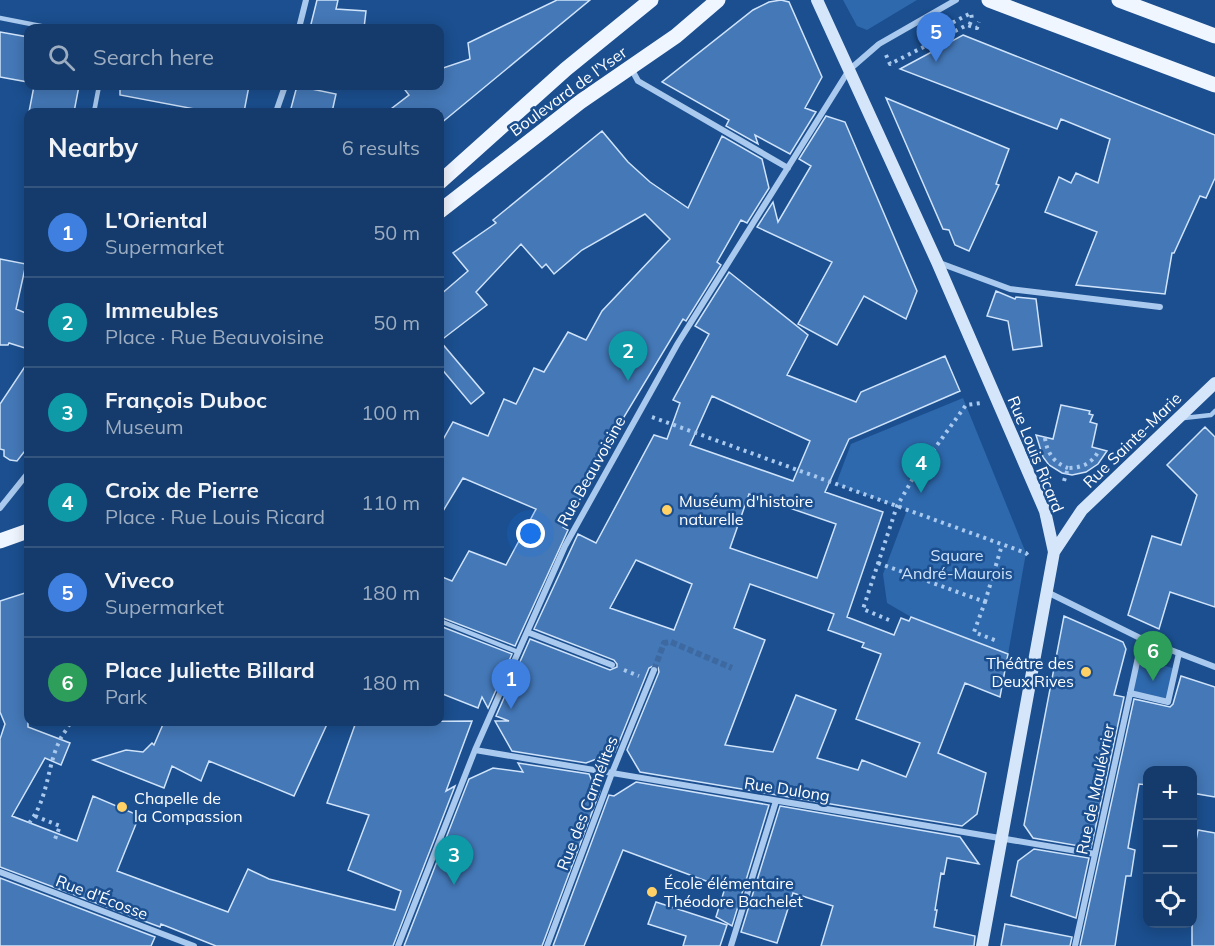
<!DOCTYPE html>
<meta charset="utf-8">
<style>
:root{--surface:#143b6b;--page:#1d4271;--text:#f1f3f6;--muted:#9dadc1;--line:#33557e;--accent:#ffd166}
body{margin:0;font-family:Mulish,sans-serif;background:var(--page);color:var(--text)}
.controls{position:absolute;right:18px;bottom:18px;display:grid;overflow:hidden;border-radius:12px;box-shadow:0 3px 15px #0003}
.controls button{width:54px;height:54px;display:grid;place-items:center;padding:0;border:0;border-bottom:2px solid var(--line);background:var(--surface);color:var(--text);font:30px sans-serif}
.you{position:absolute;left:531px;top:534px;width:21px;height:21px;margin:-15px;border:4px solid #fff;border-radius:50%;background:#1a73e8;box-shadow:0 0 0 9px #1a73e833}
.badge{display:grid;place-items:center;width:39px;height:39px;border-radius:50%;background:var(--accent);color:#fff;font-size:20px;font-weight:700}
.pin{position:absolute;translate:-50% -50px;filter:drop-shadow(0 2px 3px #0008)}
.pin::after{content:'';position:absolute;top:32px;width:21px;height:18px;background:inherit;clip-path:polygon(0 0,100% 0,50% 100%)}
.list{margin:0;padding:0;list-style:none}
h2{display:flex;justify-content:space-between;align-items:center;height:78px;margin:0;padding:0 24px;font-size:26px}
h2 small{font-size:20px;font-weight:400;color:var(--muted)}
.list li{display:grid;grid-template-columns:39px 1fr auto;gap:18px;align-items:center;box-sizing:border-box;height:90px;padding:0 24px;border-top:2px solid var(--line)}
.list b{display:block;font-size:22px;white-space:nowrap}
.list p{margin:0;font-size:20px;white-space:nowrap;color:var(--muted)}
.list em{font-size:20px;font-style:normal;color:var(--muted)}
.icon{flex:none;width:33px;height:33px;fill:none;stroke:currentColor;stroke-width:2;stroke-linecap:round;stroke-linejoin:round}
.map{position:relative;flex:none;width:1215px;height:946px;overflow:hidden}
.search{position:absolute;background:var(--surface);box-shadow:0 3px 15px #0003;left:24px;top:24px;width:420px;height:66px;display:flex;align-items:center;gap:15px;box-sizing:border-box;padding:0 21px;border-radius:12px;color:var(--muted);font-size:22px}
.panel{position:absolute;background:var(--surface);box-shadow:0 3px 15px #0003;left:24px;top:108px;width:420px;height:618px;border-radius:12px}
.map>svg:first-child{display:block}
.green{fill:#2e69ad}
.building{fill:#4478b7;stroke:#cfe3fa;stroke-width:1.5;fill-rule:evenodd}
.lines{fill:none;stroke-linecap:round;stroke-linejoin:round}
.street-tunnel{stroke:#3d69a0;stroke-width:6;stroke-dasharray:6 3;stroke-linecap:butt}
.path{stroke:#a9c9ee;stroke-width:4;stroke-dasharray:3 4.5;stroke-linecap:butt}
.lane{stroke:#a9c9ee;stroke-width:4.5}
.street{stroke:#a9c9ee;stroke-width:6}
.secondary{stroke:#d6e6fa;stroke-width:12}
.primary{stroke:#f0f6ff;stroke-width:15}
.poi-dot{fill:#ffd166;stroke:#1b4f8f;stroke-width:2}
.labels{text-anchor:middle;stroke-width:5;stroke-linejoin:round;paint-order:stroke}
.street-label{font-size:16px;fill:#fff;stroke:#1b4f8f}
.poi-label{font-size:16px;fill:#fff;stroke:#1b4f8f;text-anchor:start}
.park-label{font-size:16px;fill:#cfe3fa;stroke:#1b4f8f}
</style>
<div class="map">
<svg width="1215" height="946" viewBox="0 0 1215 946">
<rect width="100%" height="100%" fill="#1b4f8f"/>
<path class="green" d="M843,0H917L867,30L857,26Z
M963,398L1026,553L1008,654L911,617L887,603L883,574L907,510L836,484L851,444Z
M1138,657L1175,669L1168,702L1130,693Z"/>
<path class="building" d="M317,0H338L336,9L366,11L364,28H310Z
M557,0H590L440,124V112H387L409,95L402,86H440V69L470,59L468,43Z
M781,0L789,2L822,77L805,108L816,112L790,154L755,135L758,144L726,126L729,120L662,82L753,10L769,2Z
M0,32L28,37V82L0,77Z
M963,35L1215,135V178L1206,198L1200,196L1174,253H1172L1165,294L1076,285L1097,232L1045,212L1059,177L1071,183L1076,173L1098,183L1110,139L1061,119L1057,129L900,69Z
M34,86H79L74,112H29Z
M120,86H249L244,112H199L200,110L120,95Z
M297,86L336,94L332,112H290Z
M886,98L1009,149L996,184L999,185L969,251L955,245L949,230L943,229Z
M826,116L845,122L917,291L906,319L864,296L837,345L798,324L832,262L757,227L773,202L778,222L811,166L799,159Z
M602,131L628,162L650,182L688,208L722,136L762,159L769,188L747,223L741,220L717,262L721,265L686,321L683,319L607,445L592,480L563,527L568,530L515,646L440,617V576L452,581L469,551L506,565L536,509L463,478L440,516V445L453,422L488,436L504,399L516,404L534,368L544,372L568,332L586,340L602,311L670,239L645,214L582,250L554,274L546,264L542,268L521,244L476,292L487,305L440,341L484,393L471,404L440,367V295L468,271L453,253L496,223L493,220Z
M0,259L26,264L16,309L28,314V349L9,343L8,345H0Z
M729,272L808,335L787,375L856,402L861,392L945,356L960,391L849,439L825,492L883,512L847,617L894,635L901,618L909,621L911,617L1008,654L1000,697L965,683L938,753L986,773L977,814L962,826L640,772L627,750L659,672L658,667L655,665L649,668L615,752L586,763L512,751L495,721H509L496,716L530,639L610,670L617,667V664L614,660L534,629L578,534L596,543L654,435L667,439L680,403L673,400L709,334L695,326ZM712,396L810,441L793,481L690,445ZM749,494L836,524L817,578L730,548ZM636,560L692,584L674,630L610,608ZM750,584L834,614L828,630L864,643L862,647L881,654L856,719L920,743L906,777L862,760L858,770L817,758L836,710L796,695L773,752L725,745L765,640L734,628Z
M996,291L1015,299L1016,297L1036,299L1042,346L1013,350L1008,321L987,316Z
M28,362V447L17,461L10,460L4,456V450L0,449V404Z
M1061,405L1090,411L1089,414L1093,415L1090,422L1097,424L1092,447L1107,451L1098,464L1086,472L1072,475L1062,473L1049,465L1043,457L1036,435L1053,439Z
M1205,427L1215,437V607L1170,592L1159,629L1128,615L1152,536L1181,545L1197,495L1167,465Z
M28,592V727L70,743L61,765L45,758L12,816L77,841L93,796L133,813L138,819L117,871L228,912L248,869L269,879L395,910L401,891L348,870L369,815L327,803L356,722L472,721L446,791L455,786L393,946H216L161,924L160,927L0,867V739L5,724L0,712V601Z
M1064,616L1123,642L1126,649L1114,695L1124,697L1091,848L1033,838L1024,825Z
M440,626L512,654L488,708L482,697L478,708L440,693Z
M1181,676L1215,687V797L1192,793V771H1148V785L1139,784L1128,848L1135,850L1131,876H1126L1115,946H1080L1134,699L1170,707L1173,704Z
M164,722H328L294,796L209,761L201,781L172,766L164,788L93,760L126,750L143,752L152,743L154,745Z
M518,763L589,774L595,788L600,791L542,946H404L469,779L493,768L523,772Z
M636,782L769,805L732,926L716,917L725,888L623,850L584,946H553L609,795L614,796Z
M780,806L960,837L979,864L947,858L944,874L941,873L935,910H937L934,927L975,936L974,946H821L833,906L793,893L777,943L741,932Z
M1198,830L1215,833V946H1192V861Z
M1034,849L1089,858L1076,918L1011,896L1018,861Z
M0,878L155,937L151,946H0Z
M656,902L727,925L720,946H683L686,936L648,924Z
M1005,924L1072,937L1070,946H1001Z"/>
<g class="lines">
<path class="street-tunnel" d="M654,670L664,643L671,642L732,668"/>
<path class="path" d="M946,26L971,13L972,19L969,26
M886,55L890,64L967,25L977,28L979,22
M652,417L1026,553L1030,558
M1045,438C1047,453 1054,463 1068,468
M1064,481L1068,468C1082,468 1093,463 1099,450
M878,563L985,602L974,632L997,641
M985,602L1002,545
M889,620L863,609L897,506L912,480L966,405L981,403
M624,670L639,676
M35,816L60,826L55,839
M29,823C48,800 47,767 59,742C61,736 66,731 69,725L68,722"/>
<path class="lane" d="M0,18L51,28
M94,112L99,86
M1184,418L1211,415L1215,411
M440,621L518,652"/>
<path class="street" d="M299,28L306,0
M631,68L638,81L788,168
M276,112L285,86
M937,262L1010,289L1160,307
M0,508L28,473
M1047,592L1142,639L1215,667
M527,632L612,665
M1130,693L1168,702L1179,653
M475,750L1095,854
M0,872L194,946
M398,946L475,750L565,546L678,343L849,70L879,44L956,0
M547,946L612,773L654,670
M731,946L776,801
M1075,946L1142,639"/>
<path class="secondary" d="M817,0L937,262L1045,511L1054,552L982,946
M1054,552L1082,510L1215,383"/>
<path class="primary" d="M989,0L1215,85
M1119,0L1215,36
M440,182L566,69L651,0
M440,211L580,102L676,36L718,0
M0,541L28,531"/>
</g>
<g class="poi-dot">
<circle cx="667" cy="510" r="6"/>
<circle cx="1086" cy="672" r="6"/>
<circle cx="122" cy="807" r="6"/>
<circle cx="652" cy="892" r="6"/>
</g>
<g class="labels">
<g class="street-label">
<text transform="translate(568 91) rotate(-36)" y="6">Boulevard de l'Yser</text>
<text transform="translate(1132 440) rotate(-44)" y="6">Rue Sainte-Marie</text>
<text transform="translate(1036 454) rotate(68)" y="6">Rue Louis Ricard</text>
<text transform="translate(591 471) rotate(-61)" y="6">Rue Beauvoisine</text>
<text transform="translate(787 789) rotate(9)" y="6">Rue Dulong</text>
<text transform="translate(1095 789) rotate(-78)" y="6">Rue de Maulévrier</text>
<text transform="translate(587 803) rotate(-69)" y="6">Rue des Carmélites</text>
<text transform="translate(102 897) rotate(21)" y="6">Rue d'Écosse</text>
</g>
<g class="poi-label">
<text x="679" y="507">Muséum d'histoire<tspan x="679" dy="18">naturelle</tspan></text>
<text x="1074" y="669" text-anchor="end">Théâtre des<tspan x="1074" dy="18">Deux Rives</tspan></text>
<text x="134" y="804">Chapelle de<tspan x="134" dy="18">la Compassion</tspan></text>
<text x="664" y="889">École élémentaire<tspan x="664" dy="18">Théodore Bachelet</tspan></text>
</g>
<g class="park-label">
<text x="957" y="561">Square<tspan x="957" dy="18">André-Maurois</tspan></text>
</g>
</g>
</svg>
<div class="controls">
<button>+</button>
<button>−</button>
<button><svg class="icon" aria-label="locate" viewBox="0 0 24 24"><circle cx="12" cy="12" r="6"/><path d="M12 2v4M12 18v4M2 12h4M18 12h4"/></svg></button>
</div>
<div class="you"></div>
<div class="pin badge" style="left:511px;top:709px;background:#3f7fe0">1</div>
<div class="pin badge" style="left:628px;top:381px;background:#0f9aa8">2</div>
<div class="pin badge" style="left:454px;top:885px;background:#0f9aa8">3</div>
<div class="pin badge" style="left:921px;top:493px;background:#0f9aa8">4</div>
<div class="pin badge" style="left:936px;top:62px;background:#3f7fe0">5</div>
<div class="pin badge" style="left:1153px;top:681px;background:#2e9e5b">6</div>
<div class="search"><svg class="icon" aria-label="search" viewBox="0 0 24 24"><circle cx="10" cy="10" r="6"/><path d="M15 15l6 6"/></svg>Search here</div>
<section class="panel">
<h2>Nearby<small>6 results</small></h2>
<ul class="list">
<li><span class="badge" style="background:#3f7fe0">1</span><div><b>L'Oriental</b><p>Supermarket</p></div><em>50 m</em></li>
<li><span class="badge" style="background:#0f9aa8">2</span><div><b>Immeubles</b><p>Place · Rue Beauvoisine</p></div><em>50 m</em></li>
<li><span class="badge" style="background:#0f9aa8">3</span><div><b>François Duboc</b><p>Museum</p></div><em>100 m</em></li>
<li><span class="badge" style="background:#0f9aa8">4</span><div><b>Croix de Pierre</b><p>Place · Rue Louis Ricard</p></div><em>110 m</em></li>
<li><span class="badge" style="background:#3f7fe0">5</span><div><b>Viveco</b><p>Supermarket</p></div><em>180 m</em></li>
<li><span class="badge" style="background:#2e9e5b">6</span><div><b>Place Juliette Billard</b><p>Park</p></div><em>180 m</em></li>
</ul>
</section>
</div>
